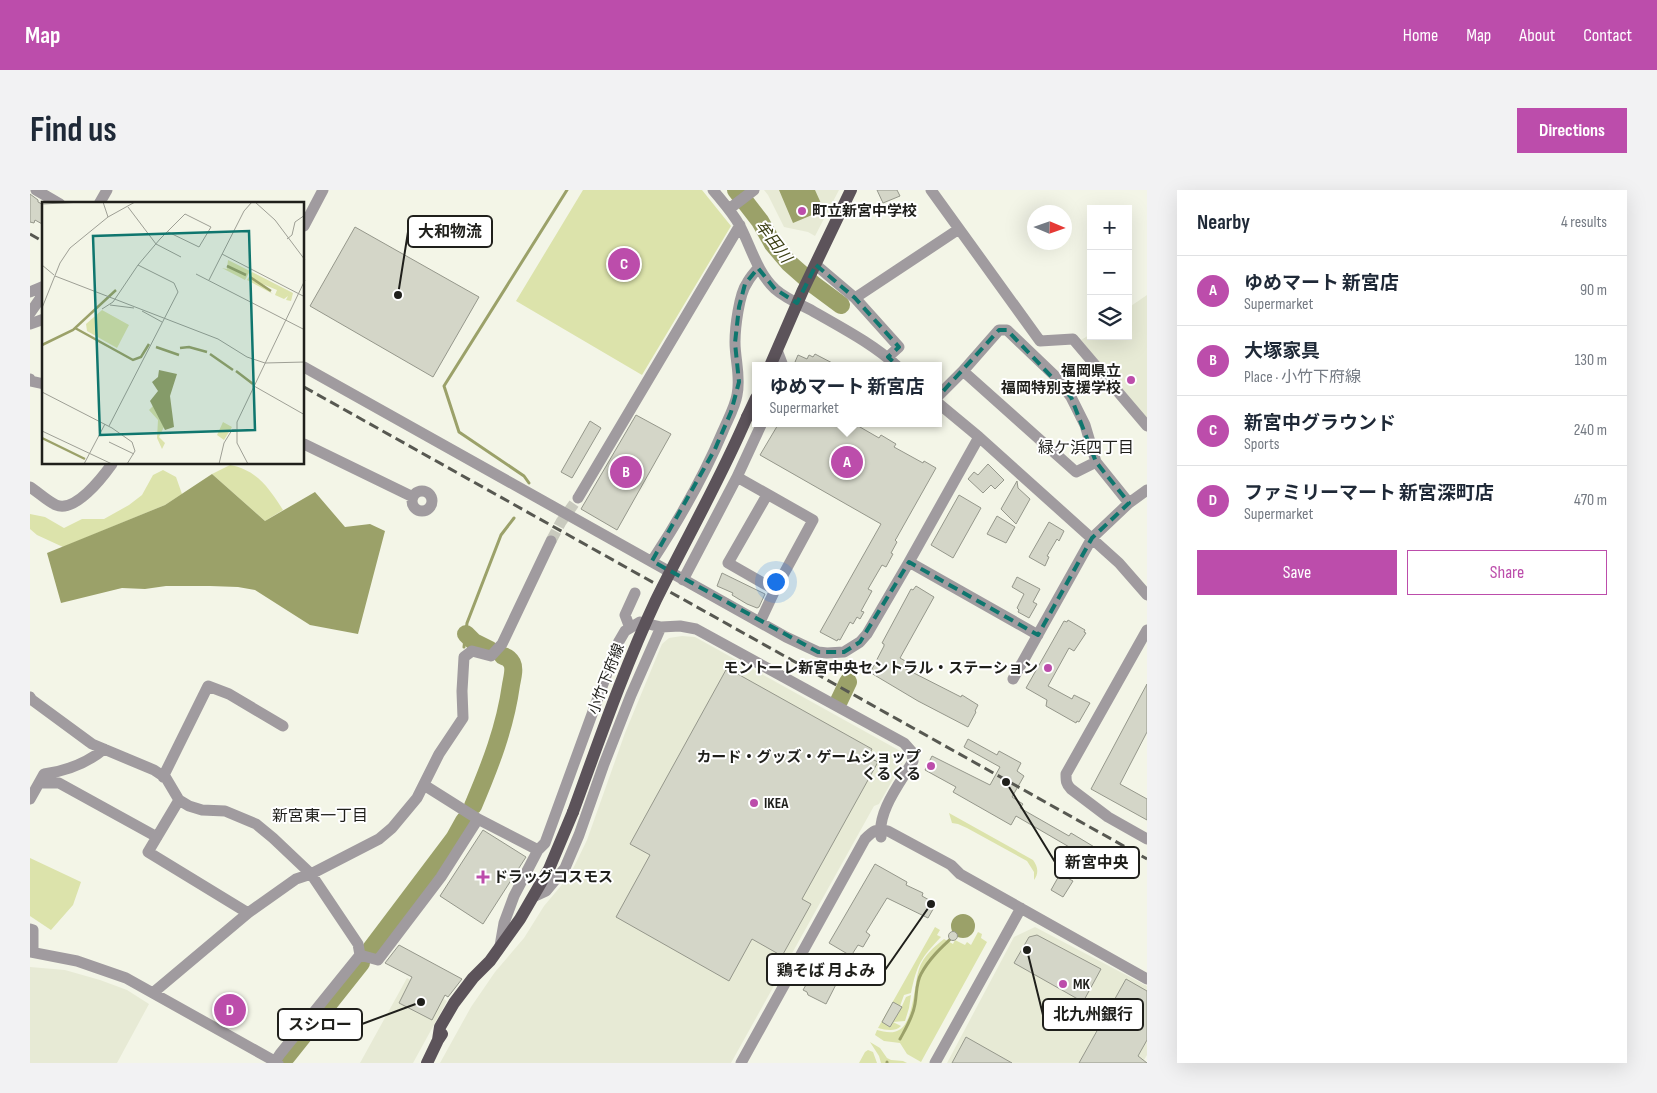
<!DOCTYPE html>
<meta charset="utf-8">
<style>
:root{--surface:#fff;--page:#f2f2f3;--text:#1f2937;--muted:#747a83;--line:#e0e1e3;--accent:#bc4dab}
body{margin:0;font-family:"Sofia Sans Condensed","Noto Sans JP",sans-serif;background:var(--page);color:var(--text)}
.controls{position:absolute;right:15px;top:15px;display:grid;overflow:hidden;border-radius:0px;box-shadow:0 5px 20px #0002}
.controls button{width:45px;height:45px;display:grid;place-items:center;padding:0;border:0;border-bottom:1px solid var(--line);background:var(--surface);color:var(--text);font:25px sans-serif}
.compass{position:absolute;left:997px;top:15px;width:45px;height:45px;border-radius:50%;background:var(--surface);box-shadow:0 5px 20px #0002;rotate:92deg}
.you{position:absolute;left:745px;top:391px;width:18px;height:18px;margin:-12px;border:4px solid #fff;border-radius:50%;background:#1a73e8;box-shadow:0 0 0 8px #1a73e833}
.badge{display:grid;place-items:center;width:32px;height:32px;border-radius:50%;background:var(--accent);color:#fff;font-size:16px;font-weight:700}
.pin{position:absolute;translate:-50% -50%;border:2px solid #fff;box-shadow:0 1px 5px #0006}
.popup{position:absolute;left:722px;top:172px;width:190px;height:65px;box-sizing:border-box;display:grid;place-content:center;border-radius:0px;background:var(--surface);filter:drop-shadow(0 1px 4px #0005);font-size:16px;white-space:nowrap;color:var(--muted)}
.popup b{font-size:19px;color:var(--text)}
.popup::after{content:'';position:absolute;left:50%;top:100%;margin-left:-10px;border:10px solid transparent;border-top-color:var(--surface)}
.list{margin:0;padding:0;list-style:none}
h2{display:flex;justify-content:space-between;align-items:center;height:65px;margin:0;padding:0 20px;font-size:21px}
h2 small{font-size:16px;font-weight:400;color:var(--muted)}
.list li{display:grid;grid-template-columns:32px 1fr auto;gap:15px;align-items:center;box-sizing:border-box;height:70px;padding:0 20px;border-top:1px solid var(--line)}
.list b{display:block;font-size:19px;white-space:nowrap}
.list p{margin:0;font-size:16px;white-space:nowrap;color:var(--muted)}
.list em{font-size:16px;font-style:normal;color:var(--muted)}
.actions{display:flex;gap:10px;padding:15px 20px}
.actions a{flex:1;padding:11px 0;border:1px solid var(--accent);border-radius:0px;text-align:center;font-size:18px;color:var(--accent)}
.actions .main{background:var(--accent);color:#fff}
.icon{flex:none;width:28px;height:28px;fill:none;stroke:currentColor;stroke-width:2;stroke-linecap:round;stroke-linejoin:round}
.map{position:relative;flex:none;width:1117px;height:873px;overflow:hidden;border-radius:0px}
header{display:flex;align-items:center;gap:30px;box-sizing:border-box;height:70px;padding:0 25px;background:var(--accent);color:#fff}
header strong{font-size:24px}
nav{display:flex;gap:28px;margin-inline-start:auto;font-size:18px}
.intro{display:flex;align-items:center;justify-content:space-between;box-sizing:border-box;height:120px;padding:0 30px}
h1{margin:0;font-size:35px}
.button{padding:12px 22px;border-radius:0px;background:var(--accent);color:#fff;font-size:18px;font-weight:700}
main{display:flex;gap:30px;padding:0 30px}
aside{flex:1;background:var(--surface);border-radius:0px;box-shadow:0 5px 20px #0002}
.map>svg:first-child{display:block}
.built{fill:#e7ead5}
.green{fill:#dce3ab}
.water{fill:#9ba169}
.lines{fill:none;stroke-linecap:round;stroke-linejoin:round}
.stream{stroke:#9ba169;stroke-width:3}
.river{stroke:#9ba169;stroke-width:18}
.building{fill:#d4d6c8;stroke:#95978b}
.minor-tunnel{stroke:#c9cabe;stroke-width:11;stroke-dasharray:11 5.5;stroke-linecap:butt}
.minor{stroke:#a09b9f;stroke-width:11}
.major{stroke:#5c535a;stroke-width:12}
.rail{stroke:#575851;stroke-width:3;stroke-dasharray:10 5;stroke-linecap:butt}
.major-bridge{stroke:#5c535a;stroke-width:12}
.marked{fill:none;stroke:#0f766e;stroke-width:4;stroke-dasharray:10 6;stroke-linejoin:round}
.poi-dot{fill:#bc4dab;stroke:#fff;stroke-width:2}
.labels{text-anchor:middle;stroke-width:4;stroke-linejoin:round;paint-order:stroke}
.poi-label{font-size:15px;font-weight:bold;fill:#1f1f1b;stroke:#fff;text-anchor:start}
.street-label{font-size:15px;fill:#1f1f1b;stroke:#fff}
.water-label{font-size:16px;font-style:italic;fill:#3a3e12;stroke:#fff}
.neighbourhood-label{font-size:16px;fill:#1f1f1b;stroke:#fff}
.inset-river{fill:none;stroke:#9ba169;stroke-width:2.5}
.inset-road{fill:none;stroke:#9e9f95;stroke-width:1}
.view{fill:#0f766e;fill-opacity:0.15;stroke:#0f766e;stroke-width:2.5}
.inset-edge{fill:none;stroke:#1f1f1b;stroke-width:2.5}
.leader{fill:none;stroke:#1f1f1b;stroke-width:2}
.callout-dot{fill:#1f1f1b;stroke:#fff;stroke-width:2}
.callout{fill:#fff;stroke:#1f1f1b;stroke-width:2}
.callout-label{font-size:16px;text-anchor:middle;font-weight:bold;fill:#1f1f1b}
</style>
<header>
<strong>Map</strong>
<nav><a>Home</a><a>Map</a><a>About</a><a>Contact</a></nav>
</header>
<div class="intro"><h1>Find us</h1><a class="button">Directions</a></div>
<main>
<div class="map">
<svg width="1117" height="873" viewBox="0 0 1117 873">
<rect width="100%" height="100%" fill="#f3f5e7"/>
<path class="built" d="M734,0H809L785,46L778,42L754,37L738,5Z
M1117,105V229L1051,150L1061,144V146H1098V118Z
M652,446L665,447L872,562L874,570L849,614L844,616L701,873H410L441,817L465,782L494,748L514,716L540,685L557,650L595,543L632,454L639,448Z
M1005,737L1117,796V865L1112,873H917L984,747Z
M0,777L35,780L70,790L97,800L119,814L87,873H0Z
M377,788L417,811L383,873H330Z"/>
<path class="green" d="M553,0H672L701,36L612,185L486,111Z
M200,275C227,280 239,298 253,320L235,331L182,284Z
M133,280L146,287L152,304L135,315L33,357L7,345L0,339V324L15,327L34,338L52,329H74L99,315L112,305L123,285Z
M919,623L1003,670C1008,677 1009,683 1004,690V682L997,671L937,638L928,634L922,633Z
M0,668L51,692L43,715L21,740L0,726Z
M905,737L910,740L907,745L911,747C891,768 887,774 881,803L874,805L870,816H872L876,807L881,805L879,818L875,831L863,832L871,836C865,842 856,840 848,838Z
M948,742L952,744L951,748L957,752L891,872L877,864L870,853L854,851L845,845L847,840C854,842 863,844 869,840C884,832 884,794 889,779C893,766 904,757 914,749L923,754L925,750L935,755L937,752L941,755Z
M840,852L850,858L857,868L861,870L873,871L877,873H851L849,866Z
M838,860L843,862L847,873H829L835,862Z"/>
<path class="water" d="M749,0H785L794,20L763,33Z
M182,284L235,331L285,302L315,337L340,334L355,341L328,444L280,435L225,400L208,397L180,396H136L115,399L92,398L31,413L17,363L135,315Z
M921 736a12 12 0 1 1 24 0a12 12 0 1 1-24 0Z"/>
<g class="lines">
<path class="stream" d="M499,293L494,286L429,242L414,196L537,0
M434,457L437,433L471,345L484,328
M870,849C876,838 883,827 885,814C887,803 886,793 891,784C900,767 914,755 927,743
M857,873V872"/>
<path class="river" d="M706,0L730,31L743,54L759,73L784,95L811,115
M436,444L444,452L460,460
M809,511L818,492
M443,616C460,576 475,538 481,495C482,489 485,479 482,473C480,469 477,467 473,466
M341,759L424,649L434,631
M257,866L331,773"/>
</g>
<path class="building" d="M847,0H867L870,6L853,13Z
M0,4L8,10V12L14,15V35L5,30L4,33L0,32Z
M325,37L449,107L403,187L280,116Z
M785,164L808,176H766L768,173L765,172L768,165L777,169L779,165L783,167Z
M606,225L641,244L587,340L551,319Z
M560,231L571,238L542,288L531,282Z
M749,233H823L849,248L851,245L866,254L864,257L893,273L894,271L906,278L866,349L865,350L867,352L861,363L863,364L856,377L852,375L838,399L842,401L831,421L834,422L830,429L827,427L823,434L820,432L810,450L808,449L807,451L790,442L851,334L730,265Z
M958,274L974,290L965,299L961,295L953,303L938,289L944,282L948,285Z
M987,291L988,298L1000,309L986,334L971,319Z
M929,305L951,318L923,368L901,355Z
M967,326L985,337L976,353L957,344Z
M1019,332L1034,341L1029,351L1027,349L1017,366L1019,367L1015,376L999,367Z
M692,383L735,404L729,417L727,418L717,414L702,405L703,403L687,396Z
M987,387L1010,399L1003,412L1007,414L999,428L988,422L989,420L987,418L994,404L982,397Z
M886,396L904,407L870,468L877,472L874,478L931,507L932,505L948,515L945,521L946,522L938,537L888,511L841,483L842,479L854,456V454L852,453L881,399L883,400Z
M1038,430L1055,440L1054,442L1056,443L1044,461L1039,458L1018,496L1042,509L1044,505L1060,513L1049,532L1047,531L1046,533L1016,516L1017,510L996,498L1034,431L1037,432Z
M697,478L842,559L838,567L848,572L772,709L781,714L752,766L722,749L699,791L586,727L620,665L600,654Z
M1117,494V542L1090,594L1117,609V630L1061,599Z
M938,549L967,565L969,561L991,573L987,581L994,586L982,607L993,614L990,618L1039,646L1041,643L1071,661L1065,672L986,626L981,635L923,602L926,597L895,580L902,566L960,595L970,577L934,557Z
M453,640L496,667L453,734L410,706Z
M845,674L877,692L876,695L893,703L892,706L906,714L898,728L857,708L836,742L840,745L833,757L828,755L821,766L799,753Z
M1030,684L1043,691L1033,707L1021,700Z
M918.5 746a4.5 4.5 0 1 1 9 0a4.5 4.5 0 1 1-9 0Z
M1007,745L1071,779L1053,812L984,773L999,747Z
M369,755L432,789L418,807L415,805L402,830L369,813L382,787L355,773Z
M794,764L820,767L796,814L778,805L777,802L773,800Z
M1096,789L1117,801V850L1108,866L1117,873H1049Z
M863,812L872,817L860,837L852,832Z
M936,847L982,873H922Z"/>
<g class="lines">
<path class="minor-tunnel" d="M521,351L531,332L548,308"/>
<path class="minor" d="M6,0L30,14
M683,0C692,11 703,23 710,36C721,57 727,82 745,99C755,108 769,114 781,120C810,137 842,153 867,176
M901,0L1010,151L1043,149L1117,236
M69,14L77,0
M699,19L724,0
M274,36L293,0
M786,75L825,108L869,157L858,167
M0,102L14,96
M825,108L929,39
M0,123L14,103
M0,134L14,129
M747,160L753,176
M274,177L756,447L788,462L797,463L814,462L830,452L837,444L879,372L949,247
M933,181L1046,282L1066,272
M0,189L1,191L14,194
M908,206L933,181L969,140H977L1024,185L1041,207L1055,235L1066,272L1099,313
M908,213L949,247L1089,373L1117,405
M274,254L383,307
M707,287L783,330L745,400L730,432
M0,297C8,302 17,311 26,315C45,323 72,288 82,274
M382 311a10 10 0 1 1 20 0a10 10 0 1 1-20 0Z
M737,305L698,373L745,400
M548,308L710,35
M622,371C649,330 674,286 693,241C698,229 705,217 707,205C711,187 705,170 705,152C705,138 709,104 717,93C720,87 724,83 728,78
M879,372L1008,445
M653,390L707,287L732,233
M600,438L595,425L605,403
M1117,440L1036,584C1036,591 1036,594 1041,599L1078,627L1117,649
M983,489L1062,348L1099,313L1117,300
M0,507L2,510L62,554L124,580L136,588L149,610L159,616L172,620L195,621L226,634L243,648L281,684L328,754L330,765L250,864L244,873
M133,587L178,496L199,504L253,536
M9,593H29L127,647
M394,595L448,629L508,660
M0,609L14,584C36,581 56,574 74,559
M149,610L118,662L218,723
M503,707L516,701L535,678L549,645L574,574L601,505L631,437
M0,739L3,740V762
M470,756L474,733L484,706L508,660L515,653L588,453L595,441L610,432L631,437L650,436L666,439L874,553L882,562L883,571C871,592 847,621 851,647
M0,762L47,771L96,788L248,873
M330,765L348,770L411,687L448,629
M124,802L218,723L266,689L281,684L349,649L362,638L387,608L409,564L433,528L432,501L434,467L442,461L461,466L472,454L521,351
M711,873L835,649C843,641 846,638 858,641L921,675L930,684L1117,789
M905,873L991,718"/>
<path class="major" d="M740,176L773,100L821,0
M717,227L726,208
M408,850L410,837L424,813L443,788L460,771L490,729L519,679L543,622
M397,873L408,850L412,844"/>
<path class="rail" d="M0,44L14,52
M274,197L1117,669"/>
<path class="major-bridge" d="M543,622C569,551 594,478 626,410C656,349 690,290 717,227"/>
</g>
<path class="marked" d="M786,75L825,108L869,157L858,167L905,210L969,140H977L1041,207L1066,272L1099,313L1062,348L1008,445L879,372L830,452L814,462H788L622,371L685,259L701,222L709,192L705,153L709,117L715,94L728,78L745,99L767,113Z"/>
<g class="poi-dot">
<circle cx="772" cy="21" r="5"/>
<circle cx="1101" cy="190" r="5"/>
<circle cx="1018" cy="478" r="5"/>
<circle cx="901" cy="576" r="5"/>
<circle cx="724" cy="613" r="5"/>
<path d="M450.5 679.5h5v5h5v5h-5v5h-5v-5h-5v-5h5z"/>
<circle cx="1033" cy="794" r="5"/>
</g>
<g class="labels">
<g class="poi-label">
<text x="782" y="26">町立新宮中学校</text>
<text x="1091" y="186" text-anchor="end">福岡県立<tspan x="1091" dy="17">福岡特別支援学校</tspan></text>
<text x="1008" y="483" text-anchor="end">モントーレ新宮中央セントラル・ステーション</text>
<text x="891" y="572" text-anchor="end">カード・グッズ・ゲームショップ<tspan x="891" dy="17">くるくる</tspan></text>
<text x="734" y="618">IKEA</text>
<text x="463" y="692">ドラッグコスモス</text>
<text x="1043" y="799">MK</text>
</g>
<g class="street-label">
<text transform="translate(576 489) rotate(-69)" y="5">小竹下府線</text>
</g>
<g class="water-label">
<text transform="translate(744 51) rotate(53)" y="6">牟田川</text>
</g>
<g class="neighbourhood-label">
<text x="1056" y="263">緑ケ浜四丁目</text>
<text x="290" y="631">新宮東一丁目</text>
</g>
</g>
<g transform="translate(12 12)">
<rect width="262" height="262" fill="#f3f5e7"/>
<path d="M186,58L208,69L203,78L180,66L185,67ZM210,70L251,91L249,99L244,98L246,94L242,97L233,93L235,88L218,81L231,92L205,78ZM60,108L87,123L75,146L45,129L44,122ZM111,204L122,225L117,235L123,241L120,247L115,236L116,218L107,208ZM181,220L190,225L182,238L175,233Z" fill="#dce3ab"/>
<path d="M117,168L135,172L128,194L132,225L123,228L108,199L116,189L110,180L116,175Z" fill="#9ba169"/>
<path class="inset-river" d="M185,64L204,73M208,75L229,89M33,126L91,158L99,155L107,142M0,143L31,128L74,88M114,145L137,153M138,146L147,145L165,150M168,152L191,168M194,169L211,182M0,236L43,257"/>
<path class="inset-road" d="M61,0L66,15M213,0L233,18L263,58M0,2L42,0M86,5L114,42L139,55M245,37L250,33L253,20L263,13M180,52L263,95M0,63L12,73M154,72L263,128M13,74L176,137L205,155L223,161L263,160M167,78L202,9L210,0M68,103L92,106M0,106L18,61L28,46L66,15L93,0M60,107L71,100L96,63L118,37L143,12L169,25L157,45L126,30M100,109L120,120M212,184L263,213M0,190L70,226L90,240L93,249L85,262M67,224L136,90L132,81L96,63M0,229L70,262M67,240L92,252M42,262L63,222M177,262L182,241L190,228H194M206,262L195,241V220L263,78"/>
<path class="view" d="M207,29L213,228L58,233L51,34Z"/>
<rect width="262" height="262" class="inset-edge"/>
</g>
<path class="leader" d="M368 105L378 42M976 592L1025 672M901 714L855 780M997 760L1013 825M391 812L332 834"/>
<g class="callout-dot">
<circle cx="368" cy="105" r="5"/>
<circle cx="976" cy="592" r="5"/>
<circle cx="901" cy="714" r="5"/>
<circle cx="997" cy="760" r="5"/>
<circle cx="391" cy="812" r="5"/>
</g>
<g class="callout">
<rect x="378" y="26" width="84" height="31" rx="5"/>
<rect x="1025" y="657" width="84" height="31" rx="5"/>
<rect x="737" y="764" width="118" height="31" rx="5"/>
<rect x="1013" y="809" width="100" height="31" rx="5"/>
<rect x="248" y="819" width="84" height="31" rx="5"/>
</g>
<g class="callout-label">
<text x="420" y="47">大和物流</text>
<text x="1067" y="678">新宮中央</text>
<text x="796" y="786">鶏そば 月よみ</text>
<text x="1063" y="830">北九州銀行</text>
<text x="290" y="840">スシロー</text>
</g>
</svg>
<div class="controls">
<button>+</button>
<button>−</button>
<button><svg class="icon" aria-label="layers" viewBox="0 0 24 24"><path d="M12 4l9 5-9 5-9-5zM3 14l9 5 9-5"/></svg></button>
</div>
<svg class="compass" viewBox="-18 -18 36 36"><path d="M0-13l5 13h-10z" fill="#e53935"/><path d="M0 13l5-13h-10z" fill="#747a83"/></svg>
<div class="you"></div>
<div class="pin badge" style="left:817px;top:272px">A</div>
<div class="popup"><b>ゆめマート 新宮店</b>Supermarket</div>
<div class="pin badge" style="left:596px;top:282px">B</div>
<div class="pin badge" style="left:594px;top:74px">C</div>
<div class="pin badge" style="left:200px;top:820px">D</div>
</div>
<aside>
<h2>Nearby<small>4 results</small></h2>
<ul class="list">
<li><span class="badge">A</span><div><b>ゆめマート 新宮店</b><p>Supermarket</p></div><em>90 m</em></li>
<li><span class="badge">B</span><div><b>大塚家具</b><p>Place · 小竹下府線</p></div><em>130 m</em></li>
<li><span class="badge">C</span><div><b>新宮中グラウンド</b><p>Sports</p></div><em>240 m</em></li>
<li><span class="badge">D</span><div><b>ファミリーマート 新宮深町店</b><p>Supermarket</p></div><em>470 m</em></li>
</ul>
<div class="actions"><a class="main">Save</a><a>Share</a></div>
</aside>
</main>
